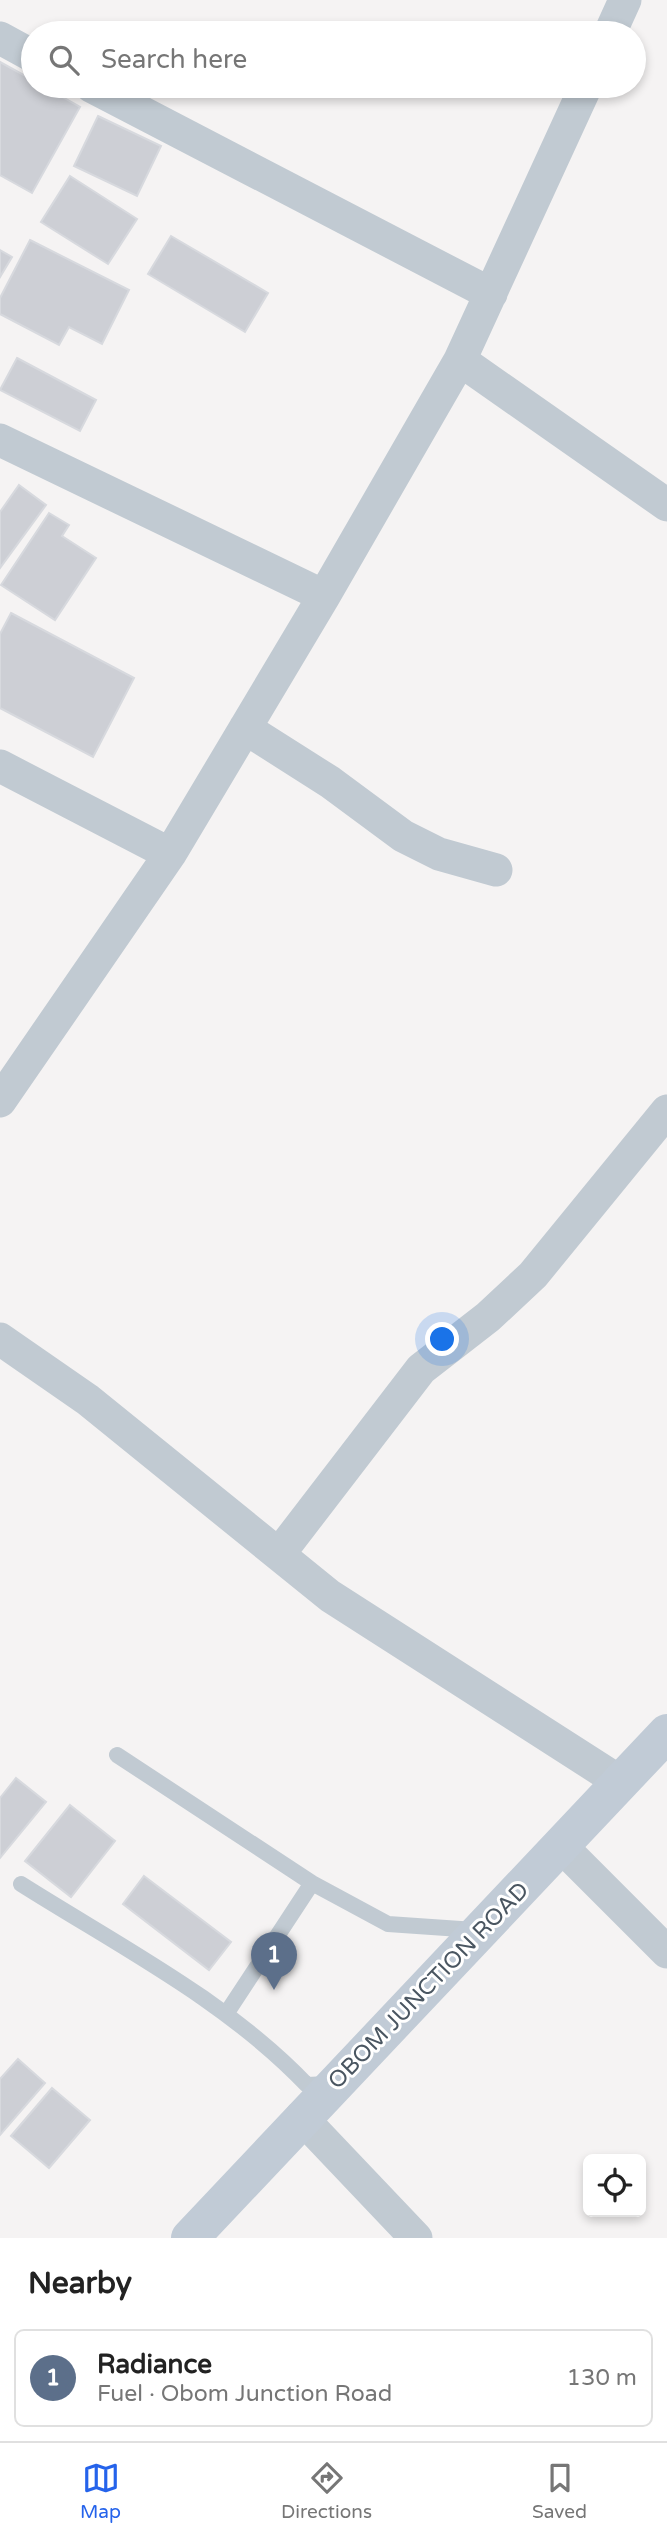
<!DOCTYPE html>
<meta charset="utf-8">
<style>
:root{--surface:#fff;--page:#f2f2f2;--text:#222;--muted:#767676;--line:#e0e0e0;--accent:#2563eb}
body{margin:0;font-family:"Varela Round",sans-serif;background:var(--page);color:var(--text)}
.controls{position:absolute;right:21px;bottom:21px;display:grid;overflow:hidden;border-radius:10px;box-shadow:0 4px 10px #0003}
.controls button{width:63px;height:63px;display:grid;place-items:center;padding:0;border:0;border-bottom:2px solid var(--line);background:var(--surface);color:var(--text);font:35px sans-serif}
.you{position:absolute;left:443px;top:1340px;width:24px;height:24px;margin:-18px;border:5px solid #fff;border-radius:50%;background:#1a73e8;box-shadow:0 0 0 10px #1a73e833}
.badge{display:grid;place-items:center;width:46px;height:46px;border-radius:50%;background:var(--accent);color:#fff;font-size:23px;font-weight:700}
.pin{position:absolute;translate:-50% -58px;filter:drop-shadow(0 2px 4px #0008)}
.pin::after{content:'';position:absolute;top:37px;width:24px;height:21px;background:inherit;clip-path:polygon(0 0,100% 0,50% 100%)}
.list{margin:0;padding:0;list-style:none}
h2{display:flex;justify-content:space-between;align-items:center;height:91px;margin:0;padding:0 28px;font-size:30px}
h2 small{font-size:23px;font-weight:400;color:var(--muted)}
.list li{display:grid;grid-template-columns:46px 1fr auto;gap:21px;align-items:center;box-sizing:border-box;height:98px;margin:0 14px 14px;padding:0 14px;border:2px solid var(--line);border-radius:10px}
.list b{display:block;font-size:26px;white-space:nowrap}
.list p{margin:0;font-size:23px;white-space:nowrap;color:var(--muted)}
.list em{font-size:23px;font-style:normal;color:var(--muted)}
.icon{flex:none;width:38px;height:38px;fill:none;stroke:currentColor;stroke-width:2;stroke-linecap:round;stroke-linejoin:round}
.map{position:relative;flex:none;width:667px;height:2238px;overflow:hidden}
.search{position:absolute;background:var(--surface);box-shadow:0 4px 10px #0003;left:21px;right:21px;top:21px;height:77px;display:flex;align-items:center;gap:18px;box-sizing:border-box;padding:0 24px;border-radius:38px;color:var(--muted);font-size:26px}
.sheet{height:203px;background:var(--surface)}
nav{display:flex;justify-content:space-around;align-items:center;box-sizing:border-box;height:98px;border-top:2px solid var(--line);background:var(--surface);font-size:19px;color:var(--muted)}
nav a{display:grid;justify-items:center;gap:4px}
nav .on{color:var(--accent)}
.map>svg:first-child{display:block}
.building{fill:#cdcfd5;stroke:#d7d9de;stroke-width:2}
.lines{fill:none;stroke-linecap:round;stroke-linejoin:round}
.lane{stroke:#c1cad2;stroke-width:16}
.street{stroke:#c1cad2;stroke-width:33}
.secondary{stroke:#c1cbd6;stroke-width:38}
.labels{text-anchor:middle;stroke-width:6;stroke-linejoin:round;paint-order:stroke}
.street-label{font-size:23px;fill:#4a5661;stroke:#fff}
</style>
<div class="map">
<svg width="667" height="2238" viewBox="0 0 667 2238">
<rect width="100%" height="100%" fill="#f5f3f3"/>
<path class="building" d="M0,62L33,80V86H43L80,107L32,193L0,175Z
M98,116L161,146L137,196L74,166Z
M70,176L137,219L108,264L41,222Z
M171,236L268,293L245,332L148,274Z
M30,240L129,290L102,344L69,327L59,345L0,314V298Z
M0,250L12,257L0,277Z
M17,358L96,400L80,431L0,390Z
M19,485L46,505L0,568V512Z
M49,513L69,525L62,536L96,558L55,620L1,585Z
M11,613L134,678L93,757L0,708V634Z
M16,1778L46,1802L0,1858V1798Z
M70,1805L115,1841L71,1897L25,1861Z
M144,1876L231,1942L209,1970L123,1904Z
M18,2059L45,2083L0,2135V2079Z
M52,2088L90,2120L49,2168L11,2136Z"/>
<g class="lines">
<path class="lane" d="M117,1755L312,1883L388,1924L475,1930
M21,1884C119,1946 227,2001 307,2085L328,2084
M226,2014L312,1883"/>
<path class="street" d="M610,33L625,0
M0,38L33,56
M91,86L491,294
M460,360L667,505
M0,440L324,596
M245,728L330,782L403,836L439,854L496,870
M0,766L170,854
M0,1101L170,854L324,596L460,360L586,86
M0,1339L88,1400L330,1596L620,1782
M279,1554L421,1369L488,1317L533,1275L667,1111
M561,1846L667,1952
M301,2117L416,2238"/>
<path class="secondary" d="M190,2238L667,1733"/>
</g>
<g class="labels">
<g class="street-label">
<text transform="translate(428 1985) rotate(-46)" y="8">OBOM JUNCTION ROAD</text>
</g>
</g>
</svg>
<div class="controls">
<button><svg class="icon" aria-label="locate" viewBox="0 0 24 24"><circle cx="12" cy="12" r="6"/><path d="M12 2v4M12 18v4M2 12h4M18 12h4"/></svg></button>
</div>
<div class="you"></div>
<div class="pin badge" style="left:274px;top:1990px;background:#5c6f8a">1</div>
<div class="search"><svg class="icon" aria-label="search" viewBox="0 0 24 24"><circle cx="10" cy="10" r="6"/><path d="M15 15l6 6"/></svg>Search here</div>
</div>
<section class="sheet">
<h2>Nearby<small></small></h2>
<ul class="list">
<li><span class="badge" style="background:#5c6f8a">1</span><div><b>Radiance</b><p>Fuel · Obom Junction Road</p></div><em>130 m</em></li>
</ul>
</section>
<nav>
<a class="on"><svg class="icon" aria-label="map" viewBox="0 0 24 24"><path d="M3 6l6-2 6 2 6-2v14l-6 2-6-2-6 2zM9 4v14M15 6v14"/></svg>Map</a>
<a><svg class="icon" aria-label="directions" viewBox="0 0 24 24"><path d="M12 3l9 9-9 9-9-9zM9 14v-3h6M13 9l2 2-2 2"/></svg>Directions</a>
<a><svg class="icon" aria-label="saved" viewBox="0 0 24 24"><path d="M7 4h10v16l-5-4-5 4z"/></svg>Saved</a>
</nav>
